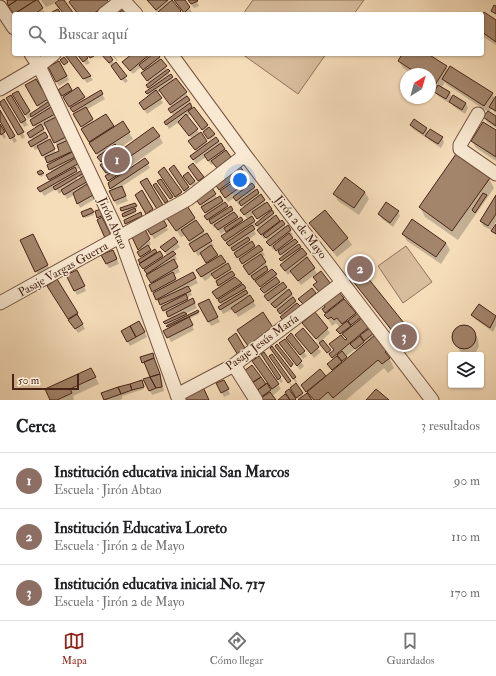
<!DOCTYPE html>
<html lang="es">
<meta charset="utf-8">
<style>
:root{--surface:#fff;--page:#f2f2f2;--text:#202124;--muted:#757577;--line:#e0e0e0;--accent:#8f2418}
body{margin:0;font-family:"IM FELL Double Pica",serif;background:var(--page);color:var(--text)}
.controls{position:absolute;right:12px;bottom:12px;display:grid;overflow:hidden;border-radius:4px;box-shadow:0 1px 3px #0004}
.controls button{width:36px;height:36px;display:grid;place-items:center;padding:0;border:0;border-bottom:1px solid var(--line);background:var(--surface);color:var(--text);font:20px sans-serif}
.compass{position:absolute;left:400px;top:68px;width:36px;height:36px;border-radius:50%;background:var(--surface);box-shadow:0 1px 3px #0004;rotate:37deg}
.scale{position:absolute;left:12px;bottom:10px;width:67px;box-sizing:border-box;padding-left:4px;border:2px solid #492518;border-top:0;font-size:11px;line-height:14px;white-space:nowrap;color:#492518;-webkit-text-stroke:3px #f9e9d2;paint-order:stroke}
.you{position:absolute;left:240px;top:180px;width:14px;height:14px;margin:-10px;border:3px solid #fff;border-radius:50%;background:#1a73e8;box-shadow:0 0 0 6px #1a73e833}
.badge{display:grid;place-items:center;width:26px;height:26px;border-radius:50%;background:var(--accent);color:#fff;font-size:13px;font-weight:700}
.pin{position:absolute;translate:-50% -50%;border:2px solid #fff;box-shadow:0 1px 4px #0006}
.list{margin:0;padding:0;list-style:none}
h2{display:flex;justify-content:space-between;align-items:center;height:52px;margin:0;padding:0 16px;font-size:17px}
h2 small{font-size:13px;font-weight:400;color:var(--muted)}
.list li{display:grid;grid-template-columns:26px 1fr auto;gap:12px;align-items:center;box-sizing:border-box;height:56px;padding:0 16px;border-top:1px solid var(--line)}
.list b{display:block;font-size:15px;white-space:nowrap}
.list p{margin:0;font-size:13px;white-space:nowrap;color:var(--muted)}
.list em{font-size:13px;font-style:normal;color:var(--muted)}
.icon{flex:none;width:22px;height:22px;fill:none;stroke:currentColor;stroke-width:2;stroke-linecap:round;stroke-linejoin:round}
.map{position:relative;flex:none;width:496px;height:400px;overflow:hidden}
.search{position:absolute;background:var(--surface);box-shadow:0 1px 3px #0004;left:12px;right:12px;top:12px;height:44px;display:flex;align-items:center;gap:10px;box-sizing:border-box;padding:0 14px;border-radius:4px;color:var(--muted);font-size:15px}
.sheet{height:220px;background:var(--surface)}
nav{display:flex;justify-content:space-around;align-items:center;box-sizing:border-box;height:56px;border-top:1px solid var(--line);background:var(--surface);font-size:11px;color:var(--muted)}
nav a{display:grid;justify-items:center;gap:2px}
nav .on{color:var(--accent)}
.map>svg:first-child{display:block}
.green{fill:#d9be9e;stroke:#91725b}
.shadow{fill:#0003;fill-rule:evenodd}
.building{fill:#a3856c;stroke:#492518}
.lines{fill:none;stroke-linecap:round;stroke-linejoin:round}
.minor-casing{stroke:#745340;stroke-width:15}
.minor{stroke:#f9e9d2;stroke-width:13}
.labels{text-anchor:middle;stroke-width:3;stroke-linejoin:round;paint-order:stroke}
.street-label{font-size:12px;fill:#492518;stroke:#f9e9d2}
</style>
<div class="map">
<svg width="496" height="400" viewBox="0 0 496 400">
<rect width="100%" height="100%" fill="#f6ddba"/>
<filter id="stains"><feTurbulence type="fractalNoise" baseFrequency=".005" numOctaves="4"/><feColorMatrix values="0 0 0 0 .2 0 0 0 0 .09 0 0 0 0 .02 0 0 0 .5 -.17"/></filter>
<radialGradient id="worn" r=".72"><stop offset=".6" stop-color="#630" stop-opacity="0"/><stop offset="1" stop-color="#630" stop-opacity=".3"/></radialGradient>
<path class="green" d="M253,0H364L354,14H243Z
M242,54H326L298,94Z
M406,246L432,282L403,303L378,266Z"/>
<path class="shadow" d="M8,0H35L45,13L14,14Z
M41,0H57L53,4L46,7Z
M73,0H106V14H78L70,2Z
M147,0H169L171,3L172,2L182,14H161L160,13L158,14Z
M174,0H184L192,12L189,14H184Z
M188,0H196L199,6L194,8Z
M482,18L496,21V45L482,36Z
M69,54H73L93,80L87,83L69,60Z
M78,54H84L90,63L86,65Z
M101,54H107L128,81L125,83Z
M111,54H113L118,61H117Z
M118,54H123V55L120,57Z
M127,54H157L174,81L176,79L186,93L190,100L192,105L191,106L193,109L194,108L215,136L210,140L191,114L187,117L208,144L219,141L233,162L220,172L214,163L211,165L206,157L196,164L191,156L197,152L192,145V139L179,122L169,129L165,122L174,116L169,109L172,108L161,91L157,93L163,103L147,114L143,107L149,97L146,92L149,90L147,85L149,83L145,78V72L141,67L133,74L126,66L130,57Z
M404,54H426L446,67L448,70L492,94L495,99L496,97V113L491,109L488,113L496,118V128L487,122L485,117L488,112L447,85L445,82L441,88L450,93L452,98L453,96L466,104L468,108L465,114L453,106L450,101L449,103L438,96L435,92L437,89L430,85V74H413L403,68L399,61Z
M59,62L69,80L59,86L49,67Z
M36,80L50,104L49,105L50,107L68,141L75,159L83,166L76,170L78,173L81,171L92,184L87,187L95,199L80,208L74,195L67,199L63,191L59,194L56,189L44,196L39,188L51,181L47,175L52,173L47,159L45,160L39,148L35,150L30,142L33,140L28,133L36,128L31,120L33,119L32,117L28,119L13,94L18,92L31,114L40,109L27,86ZM46,125L60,151L56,153L42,127ZM76,172L80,178L81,180H78L74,173Z
M68,85L72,92L78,89L85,100L100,91L105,99L86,110L94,122L106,115L114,128L123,123L133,139L118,149L119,152L159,136L163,143L128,168L129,170L145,159L150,168L121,187L128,201L117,205L114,201L111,192L112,191L109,183H110L107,177L108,176L103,164L82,130H84L60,90Z
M10,96L28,125L24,127L7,98Z
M4,101L25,137L22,139L0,103Z
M0,112L17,141L14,143L0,119Z
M411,125L426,128L428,132L442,138L444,142L441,148L429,140L427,136L425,137L413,129Z
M0,126L6,137L4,139L0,132Z
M496,131V161L476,148L472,141Z
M174,166L191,192L187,195L172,173Z
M189,167L203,177L206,182L201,185Z
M240,168L280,223L284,224L286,227L290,230L293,235L291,236L306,254L309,258L307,259L317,273L301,285L291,272L288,275L284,270L281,265L284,263L280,259L283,257L275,248L273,250L266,238L264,239L260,234L257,226L253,228L256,234L248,240L256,248L259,246L265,255L262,257L268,267L266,269L269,272L276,275L280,285L283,284L292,294L297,304L282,316L272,304L271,305L268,301L258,282H255L252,279L233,249L232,250L225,241L228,233L226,230L221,234L216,227L214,228L211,223H210L206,216L207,215L197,199L211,189L217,198L219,197L228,209L231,207L238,220L240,218L243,223L248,220L244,214V208L241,203L239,205L234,198L228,202L219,189ZM255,213L260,221L256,224L251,216Z
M41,171L44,175L41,177L38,172Z
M188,173L196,183L192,186L186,178Z
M161,176L181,193L183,197L178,200Z
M489,178L494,188L458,240L425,217L420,207Z
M142,192L155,214L149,218L136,195Z
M365,192L369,199L359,215L338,201L334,194Z
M496,197V222L491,230L483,226L481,221Z
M135,204L137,208L134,209L136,213L125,218L122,211Z
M91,209L94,215L85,218L83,213Z
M325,211L348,239L352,245L337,257L315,230L311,223Z
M398,212L400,216L393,227L382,219L379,214Z
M140,214L143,218L127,225L125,221Z
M194,218L211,242L214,246L212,247L219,258L221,256L236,279L243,286L256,306L238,317L233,309L223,314L219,307L222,305L213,293L221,288L213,275L205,281L200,275L208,264L202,254L198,256L185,235L181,237L172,224Z
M162,221L168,230L154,239L148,229Z
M403,234L446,243L450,250L441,264L407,241Z
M147,235L151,244L148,247L151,252L154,250L157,254L160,252L163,258L167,256L162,247L177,243L180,247L173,252L177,259L174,261L180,272L173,275L177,281L192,273L198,283L188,288L192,295L187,298L189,301L193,299L197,308L185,314L187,317L197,312L199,314L189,319L194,330L171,342L165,331L169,329L165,322L171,319L160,304L150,286L153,284L141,265L142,264L139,260L142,258L138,252L140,251L133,236Z
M21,241L36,242L51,272L40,278Z
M115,255L119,264L109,268L102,256Z
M67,275H79L86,291L77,295Z
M354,281L407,329L411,336L401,343L358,287Z
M312,289L318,298L306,308L300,299Z
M52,293L77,313L85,329L78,333Z
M343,298L356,315L358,314L362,319L386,351L394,368L388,373L384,368L346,400H313L310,395L308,396L311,400H299L293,392L292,387L273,361L272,355L293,387L302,393L304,397L308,394L305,389L325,376L326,378L333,372L328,364L333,360L330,354H329L303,323L315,313L330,333L322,340L331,353L334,351L331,344L342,335L339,332L340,328L336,323L332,326L323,310ZM344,334L347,340L345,341L341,336ZM355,349L357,351L347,360L345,357ZM342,360L344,363L342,364L340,361Z
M208,300L220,322L211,326L200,305Z
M479,306L496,318V326L493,332L475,319L473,315Z
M139,322L147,337L130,346L122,331Z
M464,326H467L473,331L478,339L479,346L476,352L470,355H465L460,351L454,340V333L458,328Z
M303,330L321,352L314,358L299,339Z
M291,335L307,356L303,359L290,342Z
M284,340L304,366L300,370L283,348Z
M271,349L295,378L297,382L296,383Z
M264,353L281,378L283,382L281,383L265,359Z
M141,357L154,360L162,380L164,391L152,395L145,380L151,378L146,363L144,364Z
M259,357L281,389L272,396L275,400H258L244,379L252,366L266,386L268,384Z
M95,376L99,384L73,396L74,400H51L46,390Z
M142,383L144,389L122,396V399L119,400H105L103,394Z
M226,385L230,394L224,397L222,393Z"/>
<path class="building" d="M7,0H17L8,6Z
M17,0H36L14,14L8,6Z
M36,0H38L43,8L35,14H14Z
M59,0H64L74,14H64L55,3Z
M71,0H107L109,2L93,14H78L69,2Z
M147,0H168L156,10Z
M172,0L181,11L178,14H160L158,12Z
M174,0H185L190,7L184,13Z
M188,0H197L198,1L191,4Z
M494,5L496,6V14L491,11Z
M58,9L61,14H53L52,12Z
M123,10L126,14H116Z
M484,12L496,20V42L482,32V16Z
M67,54H74L91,76L83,79L65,55Z
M77,54H85L88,58L83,62Z
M87,54H93L94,56L90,58Z
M101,54H109L113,60L109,63Z
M132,54H150L130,71L122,62Z
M153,54H158L160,57L143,70L139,65Z
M402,54H428L447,66L435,85L430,81V74H418L398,61Z
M64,57L68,62L64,65L60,60Z
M161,59L167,66L147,81L141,73Z
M59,61L67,76L56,82L48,67Z
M116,62L127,76L121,80L111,66Z
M450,66L493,93L484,106L442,79Z
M168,69L170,71L148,88L146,85Z
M171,74L173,77L147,94L145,92Z
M176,78L187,92L170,105L159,90Z
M36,79L48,99L37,106L25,85Z
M68,83L72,90L62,96L58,90Z
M438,85L450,92L446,99L434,92Z
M78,87L85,97L69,107L63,97Z
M101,90L103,94L73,112L70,108Z
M156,90L162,98L144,110L139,103Z
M18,91L30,111L25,115L12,94Z
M11,95L26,120L21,123L6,98Z
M453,95L466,103L462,110L449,102Z
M187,96L190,100L171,113L168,109Z
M496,96V111L489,107Z
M4,99L24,132L18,135L0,104V102Z
M48,102L50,105L31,117L30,114Z
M190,103L192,107L166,125L164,122Z
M51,107L55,114L33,126L30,120Z
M86,107L93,119L81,127L73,114Z
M194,107L208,125L202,130L188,111Z
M0,110L15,136L10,139L0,121Z
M488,111L496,116V126L483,117Z
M106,114L114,126L89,142L81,129Z
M186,114L198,129L189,136L178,122Z
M56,117L66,137L54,143L44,123Z
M414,119L427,128L423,134L410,125Z
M123,121L130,132L96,154L89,143Z
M483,122L496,130V157L471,141Z
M0,124L5,132L1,135L0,133Z
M41,124L44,129L30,138L27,133Z
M153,127L160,136L106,173L100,165Z
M209,127L215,134L208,139L203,132Z
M430,129L443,137L438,144L425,136Z
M45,132L48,137L31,147L28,142Z
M201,132L207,141L195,150L188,141Z
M216,137L219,141L193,160L190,156Z
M50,139L55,149L42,156L37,146Z
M68,140L73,151L47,163L45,157L59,151L57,145Z
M221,143L225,149L208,161L204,155Z
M115,144L119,149L101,162L97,157Z
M226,150L231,157L217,168L211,161Z
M72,152L75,157L49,170L47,165Z
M456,154L490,178L452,231L419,207Z
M79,156L81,162L49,180L46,175Z
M145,158L149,163L110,189L108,183Z
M126,163L129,168L108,181L105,176Z
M193,163L204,177L198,181L188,167Z
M174,165L189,187L184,191L169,169Z
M240,166L244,172L219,190L215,184Z
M75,167L77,171L40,192L37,188Z
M164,167L182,192L175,197L158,172Z
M41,170L44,173L39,175L37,172Z
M82,170L84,173L55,190L53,187Z
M188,172L195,181L190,185L183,176Z
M87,174L90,180L64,195L61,190Z
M245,174L250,180L225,198L220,191Z
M345,177L365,192L354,208L333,194Z
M147,178L163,205L157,209L140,182Z
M161,179L173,197L170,199L157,181Z
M156,183L168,201L165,203L153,185Z
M252,183L255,187L236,201L233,197Z
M87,184L93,195L77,204L73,193Z
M122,186L126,196L114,201L109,191Z
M212,188L216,194L200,205L195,198Z
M257,189L259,193L241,206L239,202Z
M142,190L153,209L146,214L135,195Z
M483,193L487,195L475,213L472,210Z
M261,194L265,200L244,215L240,210Z
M496,195V214L488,226L480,221Z
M220,196L223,201L205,213L201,207Z
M225,202L228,206L207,220L204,216Z
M267,202L272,209L257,219L252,212Z
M386,202L399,211L390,223L378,214Z
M135,203L137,206L121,211L120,208Z
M186,204L195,218L176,231L166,217Z
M231,206L233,210L211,224L209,220Z
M91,208L94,212L83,217L81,212Z
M135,208L136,211L123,217L122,214Z
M101,209L104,215L97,218L95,211Z
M272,210L274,213L257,226L255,224Z
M325,210L348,238L333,251L309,223Z
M141,212L142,216L125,224L124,220Z
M234,212L238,217L218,230L214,225Z
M276,215L280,221L261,235L257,230Z
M252,216L255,221L225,241L221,236Z
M102,217L111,235L105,238L97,220Z
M241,217L243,220L226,232L224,228Z
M163,219L167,226L151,235L147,229Z
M412,219L446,243L436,257L402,234Z
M196,220L204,231L189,241L181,230Z
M282,220L285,224L266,238L263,235Z
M496,224V234L491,231Z
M252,225L255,229L229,246L226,243Z
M288,225L291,230L270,246L266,242Z
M145,229L150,239L138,250L131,235Z
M207,233L212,241L194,252L189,244Z
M289,233L293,238L276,251L273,246Z
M33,234L48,265L35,272L20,240Z
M174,237L178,242L165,252L160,247Z
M248,237L250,240L233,251L231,248Z
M295,239L298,242L280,255L278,251Z
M252,241L255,246L237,258L234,253Z
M299,244L301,247L281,261L279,259Z
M148,245L151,250L140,257L137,252Z
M211,245L218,255L206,263L200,253Z
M259,245L263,250L242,264L239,259Z
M302,248L307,254L285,271L280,265Z
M155,249L157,252L140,263L138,260Z
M113,250L117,259L106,264L101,255Z
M160,251L163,256L143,269L139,264Z
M173,251L176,254L147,274L144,270Z
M261,254L266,262L249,275L243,266Z
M221,255L226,262L201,277L196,270Z
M307,257L315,268L298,281L290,271Z
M174,259L178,267L151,283L146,275Z
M228,263L231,269L215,279L211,274Z
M266,266L268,270L254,280L251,276Z
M272,269L277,274L260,287L255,281Z
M77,270L85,286L74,291L66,275Z
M232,271L235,275L218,286L216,281Z
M321,271L331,284L320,293L313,285L317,282L313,277Z
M173,272L176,279L152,292L149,285Z
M193,272L196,278L156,300L153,293Z
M363,272L408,328L397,337L352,280Z
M235,277L242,283L217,299L212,292Z
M276,277L280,282L264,293L260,289Z
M57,279L78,313L68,319L47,286Z
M283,282L287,287L268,301L264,296Z
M243,284L246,288L220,303L218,300Z
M188,286L191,291L160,305L158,300Z
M312,288L316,293L303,304L298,299Z
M289,289L292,294L275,308L271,304Z
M246,290L248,293L220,310L218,307Z
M337,290L344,298L325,313L322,309L325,307L322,303Z
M186,294L188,299L163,311L161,307Z
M250,295L254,301L235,313L231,308Z
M293,297L296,301L280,314L277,310Z
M193,298L195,303L168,317L166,312Z
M209,299L218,317L208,322L198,304Z
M344,299L356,313L342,324L337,318L334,320L331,317L328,319L324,315Z
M297,303L301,307L284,321L280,317Z
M479,304L496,316L490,328L471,315Z
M198,310L199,312L167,327L166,326Z
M184,312L187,314L165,324L163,322Z
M263,312L274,329L248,346L237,330Z
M315,312L328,328L316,339L302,323Z
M358,313L361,317L351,325L348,321Z
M77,314L83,324L75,329L68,320Z
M189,317L193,325L167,338L163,331Z
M362,318L369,327L332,358L329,354L334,350L329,344L341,335L345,340L347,339L342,334Z
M139,321L145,332L136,337L130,326Z
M347,321L351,326L340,334L336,330Z
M452 337a12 12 0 1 1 24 0a12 12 0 1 1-24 0Z
M130,326L136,337L127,342L121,331Z
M303,328L319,347L311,354L295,335Z
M370,328L374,333L364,341L360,335Z
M236,333L246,350L238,355L228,339Z
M291,333L305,351L300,355L286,338Z
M375,335L387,350L385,352L390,358L382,364L378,360L333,398L328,392L319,400H314L307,392Z
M360,336L364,342L355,349L350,344Z
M285,339L302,361L297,366L279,343Z
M323,340L331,350L327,353L319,343Z
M277,344L293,364L291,367L275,346Z
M272,346L296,377L293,379L270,348Z
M342,351L347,357L342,361L337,355Z
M264,352L281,377L278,380L261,354Z
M153,353L154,358L142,363L140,357Z
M272,354L291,381L288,383L269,356Z
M259,356L279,384L272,389L252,361Z
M337,356L342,362L332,370L327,364Z
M154,358L160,374L150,377L144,362Z
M252,365L261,377L248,385L240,374Z
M91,368L96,377L70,389L72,393L57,400H50L45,389Z
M320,369L326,376L306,392L301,385Z
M160,374L162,387L156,388L150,377Z
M150,377L156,388L149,391L143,379Z
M261,377L266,384L253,393L248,386Z
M142,380L144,387L132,390L130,384Z
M224,380L229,389L221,393L216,383Z
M267,383L271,390L257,400L252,394Z
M296,383L303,393L296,398L290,388Z
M130,384L132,390L121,394L118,387Z
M118,387L121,394L104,400L101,393Z
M203,387L209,400H185L189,393Z
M289,389L296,399L295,400H290L285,392Z
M376,389L389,400H366Z
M270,392L276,400H258Z
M307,393L312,400H298Z
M285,394L290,400H278Z"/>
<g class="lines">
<defs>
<path id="minor" d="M123,0L136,14
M0,7L14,28
M104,14L122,0
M31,54L39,66L120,237L179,400
M171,54L245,155L432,400
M0,89L39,66L54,54
M478,114L460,145V149L496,174
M0,303L188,199L245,155
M234,365L256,400
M177,395L234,365L343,282"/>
</defs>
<use href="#minor" class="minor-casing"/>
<use href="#minor" class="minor"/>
</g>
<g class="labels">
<g class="street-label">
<text transform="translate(113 223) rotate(66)" y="4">Jirón Abtao</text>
<text transform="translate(301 227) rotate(52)" y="4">Jirón 2 de Mayo</text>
<text transform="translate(63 269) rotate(-29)" y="4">Pasaje Vargas Guerra</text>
<text transform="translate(262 342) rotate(-36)" y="4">Pasaje Jesús María</text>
</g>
</g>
<rect width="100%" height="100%" filter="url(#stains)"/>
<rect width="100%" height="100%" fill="url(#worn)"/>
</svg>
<div class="controls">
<button><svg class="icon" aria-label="layers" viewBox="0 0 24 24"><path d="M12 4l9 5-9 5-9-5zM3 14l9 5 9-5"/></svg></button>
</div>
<svg class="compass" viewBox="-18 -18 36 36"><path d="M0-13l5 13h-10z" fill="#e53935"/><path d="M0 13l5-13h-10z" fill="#757577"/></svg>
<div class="scale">50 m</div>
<div class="you"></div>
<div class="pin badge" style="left:117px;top:160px;background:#8d6e63">1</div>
<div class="pin badge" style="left:360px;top:269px;background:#8d6e63">2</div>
<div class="pin badge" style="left:404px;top:337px;background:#8d6e63">3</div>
<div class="search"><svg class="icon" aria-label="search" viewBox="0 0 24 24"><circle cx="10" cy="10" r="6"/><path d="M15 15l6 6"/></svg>Buscar aquí</div>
</div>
<section class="sheet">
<h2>Cerca<small>3 resultados</small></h2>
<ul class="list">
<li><span class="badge" style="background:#8d6e63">1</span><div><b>Institución educativa inicial San Marcos</b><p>Escuela · Jirón Abtao</p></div><em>90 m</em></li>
<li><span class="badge" style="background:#8d6e63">2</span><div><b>Institución Educativa Loreto</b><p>Escuela · Jirón 2 de Mayo</p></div><em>110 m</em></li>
<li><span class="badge" style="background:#8d6e63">3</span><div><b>Institución educativa inicial No. 717</b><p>Escuela · Jirón 2 de Mayo</p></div><em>170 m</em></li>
</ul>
</section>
<nav>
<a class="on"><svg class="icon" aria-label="map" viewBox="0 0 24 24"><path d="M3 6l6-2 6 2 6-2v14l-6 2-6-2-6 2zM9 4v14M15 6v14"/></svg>Mapa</a>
<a><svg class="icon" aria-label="directions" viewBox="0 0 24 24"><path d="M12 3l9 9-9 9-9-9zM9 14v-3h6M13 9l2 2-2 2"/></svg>Cómo llegar</a>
<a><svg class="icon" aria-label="saved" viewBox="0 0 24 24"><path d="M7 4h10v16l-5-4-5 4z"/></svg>Guardados</a>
</nav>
